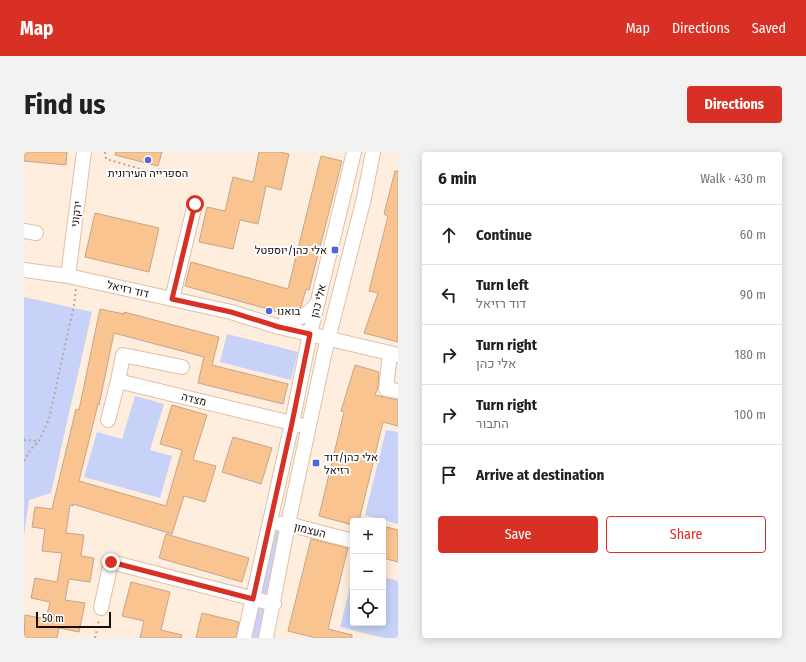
<!DOCTYPE html>
<meta charset="utf-8">
<style>
:root{--surface:#fff;--page:#f2f2f2;--text:#202124;--muted:#757577;--line:#e0e0e0;--accent:#d93025}
body{margin:0;font-family:"Fira Sans Condensed",Heebo,sans-serif;background:var(--page);color:var(--text)}
.controls{position:absolute;right:12px;bottom:12px;display:grid;overflow:hidden;border-radius:4px;box-shadow:0 2px 10px #0003}
.controls button{width:36px;height:36px;display:grid;place-items:center;padding:0;border:0;border-bottom:1px solid var(--line);background:var(--surface);color:var(--text);font:20px sans-serif}
.scale{position:absolute;left:12px;bottom:10px;width:75px;box-sizing:border-box;padding-left:4px;border:2px solid #170d05;border-top:0;font-size:11px;line-height:14px;white-space:nowrap;color:#170d05;-webkit-text-stroke:3px #fefefe;paint-order:stroke}
.stop{position:absolute;width:12px;height:12px;margin:-9px;border:3px solid #d93025;border-radius:50%;background:#fff}
.stop.end{background:#d93025;border-color:#fff;box-shadow:0 1px 4px #0008}
.list{margin:0;padding:0;list-style:none}
h2{display:flex;justify-content:space-between;align-items:center;height:52px;margin:0;padding:0 16px;font-size:17px}
h2 small{font-size:13px;font-weight:400;color:var(--muted)}
.list li{display:grid;grid-template-columns:26px 1fr auto;gap:12px;align-items:center;box-sizing:border-box;height:60px;padding:0 16px;border-top:1px solid var(--line)}
.list b{display:block;font-size:15px;white-space:nowrap}
.list p{margin:0;font-size:13px;white-space:nowrap;color:var(--muted)}
.list em{font-size:13px;font-style:normal;color:var(--muted)}
.actions{display:flex;gap:8px;padding:12px 16px}
.actions a{flex:1;padding:9px 0;border:1px solid var(--accent);border-radius:4px;text-align:center;font-size:14px;color:var(--accent)}
.actions .main{background:var(--accent);color:#fff}
.icon{flex:none;width:22px;height:22px;fill:none;stroke:currentColor;stroke-width:2;stroke-linecap:round;stroke-linejoin:round}
.map{position:relative;flex:none;width:374px;height:486px;overflow:hidden;border-radius:4px}
header{display:flex;align-items:center;gap:24px;box-sizing:border-box;height:56px;padding:0 20px;background:var(--accent);color:#fff}
header strong{font-size:19px}
nav{display:flex;gap:22px;margin-inline-start:auto;font-size:14px}
.intro{display:flex;align-items:center;justify-content:space-between;box-sizing:border-box;height:96px;padding:0 24px}
h1{margin:0;font-size:28px}
.button{padding:10px 18px;border-radius:4px;background:var(--accent);color:#fff;font-size:14px;font-weight:700}
main{display:flex;gap:24px;padding:0 24px}
aside{flex:1;background:var(--surface);border-radius:4px;box-shadow:0 2px 10px #0003}
.map>svg:first-child{display:block}
.green{fill:#c8d2f8}
.building{fill:#fac491;stroke:#c1a68d}
.lines{fill:none;stroke-linecap:round;stroke-linejoin:round}
.minor-casing{stroke:#ddc1a8;stroke-width:16}
.path{stroke:#b8a89b;stroke-width:2;stroke-dasharray:2 3;stroke-linecap:butt}
.minor{stroke:#fff;stroke-width:14}
.route{stroke:#d93025;stroke-width:5}
.poi-dot{fill:#5364da;stroke:#fefefe;stroke-width:1.5}
.labels{text-anchor:middle;stroke-width:4;stroke-linejoin:round;paint-order:stroke}
.poi-label{font-size:11px;fill:#170d05;stroke:#fefefe;text-anchor:start}
.street-label{font-size:11px;fill:#170d05;stroke:#fefefe}
</style>
<header>
<strong>Map</strong>
<nav><a>Map</a><a>Directions</a><a>Saved</a></nav>
</header>
<div class="intro"><h1>Find us</h1><a class="button">Directions</a></div>
<main>
<div class="map">
<svg width="374" height="486" viewBox="0 0 374 486">
<rect width="100%" height="100%" fill="#ffedde"/>
<path class="green" d="M0,145L68,160L27,341L5,348L0,384Z
M203,182L274,200L267,228L196,210Z
M111,244L140,252L126,298L148,304L136,346L60,325L73,280L98,287Z
M362,278L374,280V372L341,363Z
M246,370L264,372L242,486H220Z
M329,423V471H359V425L374,429V486H360L316,475Z"/>
<path class="building" d="M0,0H43L42,13L0,9Z
M92,0H138L134,14L91,3Z
M235,0H256L265,2L257,38L242,34L234,72L216,68L209,97L175,90L183,55L201,59L209,25L229,30Z
M297,4L318,9L285,138L282,137L277,155L270,159L258,161L161,134L167,110L264,137Z
M371,19H374V190L340,181L354,141L345,139L364,64L360,62Z
M71,61L135,76L125,120L61,105Z
M76,157L100,162V160L195,185L188,213L264,232L259,252L174,231L180,205L90,181L75,253L74,252L55,329L142,354L158,298L136,292L148,253L183,263L169,308L192,314L181,350L160,344L148,382L49,352V354L46,353L42,381L60,383L57,404L70,406L66,430L45,427L41,448L61,451L55,480L35,476L33,486H0L1,463L22,467L26,450L7,446L11,426L33,430L38,401L18,399L21,377L8,375L11,355L28,357L52,257L55,258Z
M331,213L355,220L354,235L351,243L374,248V274L359,270L335,369H329V373L295,364L320,260L317,259Z
M209,285L248,296L237,332L198,320Z
M359,374L374,378V410L359,406Z
M142,382L225,406L218,430L135,406Z
M287,387L324,396L304,477L328,483V486H292L264,479Z
M107,430L146,440L137,478L158,483L157,486H116L120,469L98,464Z
M178,461L215,470L212,486H172Z"/>
<g class="lines">
<defs>
<path id="minor" d="M0,79L12,81
M0,118L44,124L207,160L255,175L374,203
M44,124L60,0
M148,147L171,52
M262,168C277,168 285,162 294,150
M366,201L362,237L374,239
M94,229L99,203L158,215
M84,268L94,229L276,273
M256,372H264L325,388
M77,456L87,410L250,452
M220,486L268,271L286,182L330,0
M242,486L264,372L300,203L340,46L349,0"/>
</defs>
<use href="#minor" class="minor-casing"/>
<path class="path" d="M81,0L82,7L134,22L136,15
M0,288L15,289
M0,309L7,297L15,289L25,267L50,153L52,137
M71,486L75,468"/>
<use href="#minor" class="minor"/>
</g>
<g class="lines">
<path class="route" d="M87,410L229,447L268,271L286,182L255,175L207,160L148,147L171,52"/>
</g>
<g class="poi-dot">
<circle cx="124" cy="8" r="4"/>
<rect x="307" y="94" width="8" height="8" rx="2"/>
<circle cx="245" cy="159" r="4"/>
<rect x="288" y="307" width="8" height="8" rx="2"/>
</g>
<g class="labels">
<g class="poi-label">
<text x="124" y="25" text-anchor="middle">הספרייה העירונית</text>
<text x="303" y="102" text-anchor="end">אלי כהן/יוספטל</text>
<text x="253" y="163">בואנו</text>
<text x="300" y="309">אלי כהן/דוד<tspan x="300" dy="13">רזיאל</tspan></text>
</g>
<g class="street-label">
<text transform="translate(52 62) rotate(-83)" y="4">ירקוני</text>
<text transform="translate(104 137) rotate(13)" y="4">דוד רזיאל</text>
<text transform="translate(294 149) rotate(-76)" y="4">אלי כהן</text>
<text transform="translate(170 247) rotate(14)" y="4">מצדה</text>
<text transform="translate(286 378) rotate(14)" y="4">העצמון</text>
</g>
</g>
</svg>
<div class="controls">
<button>+</button>
<button>−</button>
<button><svg class="icon" aria-label="locate" viewBox="0 0 24 24"><circle cx="12" cy="12" r="6"/><path d="M12 2v4M12 18v4M2 12h4M18 12h4"/></svg></button>
</div>
<div class="scale">50 m</div>
<div class="stop" style="left:171px;top:52px"></div>
<div class="stop end" style="left:87px;top:410px"></div>
</div>
<aside>
<h2>6 min<small>Walk · 430 m</small></h2>
<ul class="list">
<li><svg class="icon" aria-label="ahead" viewBox="0 0 24 24"><path d="M12 20V5M6 11l6-6 6 6"/></svg><div><b>Continue</b></div><em>60 m</em></li>
<li><svg class="icon" aria-label="left" viewBox="0 0 24 24"><path d="M17 20v-9H6M10 6l-5 5 5 5"/></svg><div><b>Turn left</b><p>דוד רזיאל</p></div><em>90 m</em></li>
<li><svg class="icon" aria-label="right" viewBox="0 0 24 24"><path d="M7 20v-9h11M14 6l5 5-5 5"/></svg><div><b>Turn right</b><p>אלי כהן</p></div><em>180 m</em></li>
<li><svg class="icon" aria-label="right" viewBox="0 0 24 24"><path d="M7 20v-9h11M14 6l5 5-5 5"/></svg><div><b>Turn right</b><p>התבור</p></div><em>100 m</em></li>
<li><svg class="icon" aria-label="arrive" viewBox="0 0 24 24"><path d="M6 21V4h12l-3 4 3 4H6"/></svg><div><b>Arrive at destination</b></div></li>
</ul>
<div class="actions"><a class="main">Save</a><a>Share</a></div>
</aside>
</main>
